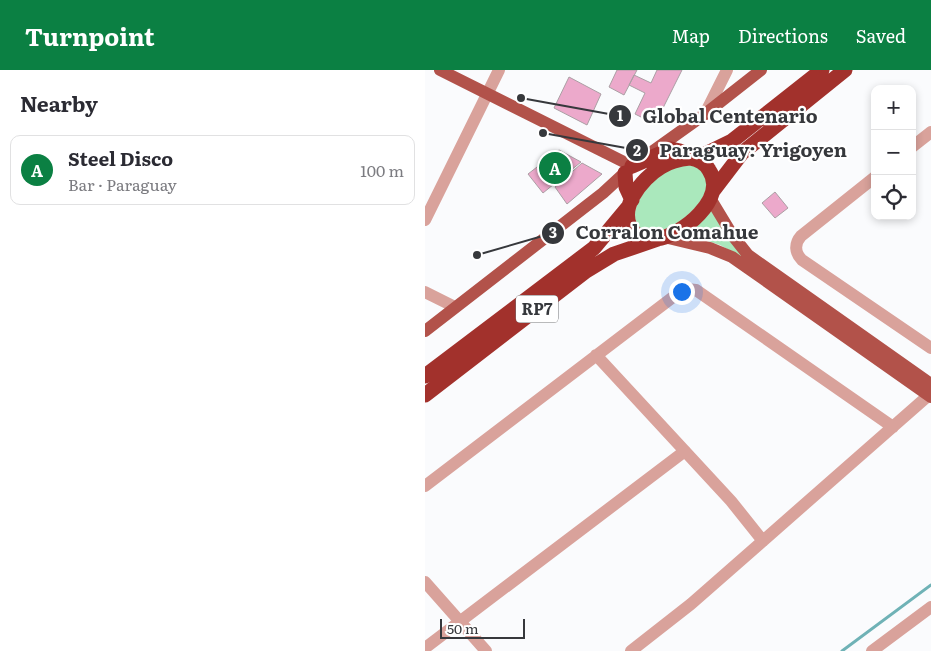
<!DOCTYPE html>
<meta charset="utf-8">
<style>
:root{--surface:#fff;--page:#f7f7f7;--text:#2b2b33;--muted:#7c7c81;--line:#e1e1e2;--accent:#0b8043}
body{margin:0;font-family:Literata,serif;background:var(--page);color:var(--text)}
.controls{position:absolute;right:15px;top:15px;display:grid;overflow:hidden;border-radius:10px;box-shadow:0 2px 8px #0003}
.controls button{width:45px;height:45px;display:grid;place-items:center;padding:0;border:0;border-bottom:1px solid var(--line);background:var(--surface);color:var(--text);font:25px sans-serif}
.scale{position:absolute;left:15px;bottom:12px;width:85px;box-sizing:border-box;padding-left:5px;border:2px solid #36383c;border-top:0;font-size:14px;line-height:18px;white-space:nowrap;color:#36383c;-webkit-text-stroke:4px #fff;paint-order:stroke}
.you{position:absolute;left:256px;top:221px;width:18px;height:18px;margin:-12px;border:4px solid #fff;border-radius:50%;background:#1a73e8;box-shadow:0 0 0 8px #1a73e833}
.badge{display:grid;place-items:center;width:32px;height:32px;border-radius:50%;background:var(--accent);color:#fff;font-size:16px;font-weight:700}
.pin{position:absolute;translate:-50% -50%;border:2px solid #fff;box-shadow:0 1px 5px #0006}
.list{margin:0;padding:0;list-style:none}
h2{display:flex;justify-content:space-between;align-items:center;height:65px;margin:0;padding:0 20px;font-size:21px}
h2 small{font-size:16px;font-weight:400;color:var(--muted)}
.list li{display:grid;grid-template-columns:32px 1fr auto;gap:15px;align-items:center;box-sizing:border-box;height:70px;margin:0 10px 10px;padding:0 10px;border:1px solid var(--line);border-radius:10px}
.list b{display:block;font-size:19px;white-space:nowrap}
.list p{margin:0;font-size:16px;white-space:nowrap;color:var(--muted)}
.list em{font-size:16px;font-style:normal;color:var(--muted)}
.icon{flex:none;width:28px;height:28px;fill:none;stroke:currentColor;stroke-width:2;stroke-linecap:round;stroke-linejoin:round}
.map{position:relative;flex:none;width:506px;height:581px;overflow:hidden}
header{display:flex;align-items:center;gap:30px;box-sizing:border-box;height:70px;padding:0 25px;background:var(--accent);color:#fff}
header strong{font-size:24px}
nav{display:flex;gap:28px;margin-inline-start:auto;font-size:18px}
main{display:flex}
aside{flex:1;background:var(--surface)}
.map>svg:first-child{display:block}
.green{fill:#aae8bc}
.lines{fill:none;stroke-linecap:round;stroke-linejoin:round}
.stream{stroke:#6fb2b6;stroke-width:3}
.building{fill:#eca9cb;stroke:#ab9fa4}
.minor{stroke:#d9a29b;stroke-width:12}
.major{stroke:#b2524a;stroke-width:12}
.highway{stroke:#a2312c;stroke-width:15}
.labels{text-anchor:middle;stroke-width:4.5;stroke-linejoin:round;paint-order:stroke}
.shield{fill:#fff;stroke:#727476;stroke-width:1}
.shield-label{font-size:16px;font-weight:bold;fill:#36383c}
.leader{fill:none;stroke:#36383c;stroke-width:2}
.callout-dot{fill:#36383c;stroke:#fff;stroke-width:2}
.mark-label{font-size:15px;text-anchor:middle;font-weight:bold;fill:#fff}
.callout-label{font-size:19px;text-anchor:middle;font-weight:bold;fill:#36383c;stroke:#fff;stroke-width:4.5;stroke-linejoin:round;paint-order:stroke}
</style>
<header>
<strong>Turnpoint</strong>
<nav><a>Map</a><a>Directions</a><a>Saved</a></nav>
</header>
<main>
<aside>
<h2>Nearby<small></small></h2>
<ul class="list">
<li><span class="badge">A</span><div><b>Steel Disco</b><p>Bar · Paraguay</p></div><em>100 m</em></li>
</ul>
</aside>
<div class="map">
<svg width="506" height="581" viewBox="0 0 506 581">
<rect width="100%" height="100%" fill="#fafbfd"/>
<path class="green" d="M259,95L270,96L280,104C281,109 282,115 281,120C276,138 242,167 222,161C193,153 223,111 237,103C244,99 252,97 259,95Z
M288,135L320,189L295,175L260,164Z"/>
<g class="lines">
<path class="stream" d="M417,581L506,515"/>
</g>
<path class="building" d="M192,0H212L199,25L184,17Z
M232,0H257L230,54L210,44L220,23L204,15L209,5L226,13Z
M144,7L176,24L162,55L129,38Z
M134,80L156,92L118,123L103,104Z
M157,93L177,104L142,134L130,117Z
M350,122L363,138L350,148L337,133Z"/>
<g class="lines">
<path class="minor" d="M280,44L302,0
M487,77L506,62
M450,107L376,166C369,174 370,183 377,190L506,278
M0,150L74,0
M0,222L30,237
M171,285L306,431L338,471
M0,416L252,224L262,219L271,220L468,357
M0,512L61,581
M0,578L260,381
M206,581L266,534L504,325
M447,581L506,537"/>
<path class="major" d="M15,0L207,96
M224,84L280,44L336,0
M285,128L308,166L323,185L506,314
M239,167L285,178L307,187L506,327
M0,261L178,123L204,99"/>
<path class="highway" d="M265,88C273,89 280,93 284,100C303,128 257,166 231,169C223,170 216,169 210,163C189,142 217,108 236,97C245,91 254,89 265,88Z
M270,89L307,71L397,0
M207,96L246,79L255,81L265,88
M200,103L201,117L207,130
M288,121L317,83L420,0
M0,306L169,178L204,136
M0,325L161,201L189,184L233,169"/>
</g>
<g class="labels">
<rect class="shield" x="91" y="225.5" width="42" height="27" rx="4"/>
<g class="shield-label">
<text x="112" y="245">RP7</text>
</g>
</g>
<path class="leader" d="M96 28L195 46M118 63L212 80M52 185L128 163"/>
<g class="callout-dot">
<circle cx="96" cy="28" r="5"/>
<circle cx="118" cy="63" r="5"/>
<circle cx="52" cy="185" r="5"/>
<circle cx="195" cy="46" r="12"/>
<circle cx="212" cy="80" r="12"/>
<circle cx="128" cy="163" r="12"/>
</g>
<g class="mark-label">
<text x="195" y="51">1</text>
<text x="212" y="86">2</text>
<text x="128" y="168">3</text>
</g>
<g class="callout-label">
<text x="305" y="53">Global Centenario</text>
<text x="328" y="87">Paraguay: Yrigoyen</text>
<text x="242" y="169">Corralon Comahue</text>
</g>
</svg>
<div class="controls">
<button>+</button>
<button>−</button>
<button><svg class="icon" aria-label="locate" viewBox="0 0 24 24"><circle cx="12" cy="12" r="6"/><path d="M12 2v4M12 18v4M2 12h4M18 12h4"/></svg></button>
</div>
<div class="scale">50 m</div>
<div class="you"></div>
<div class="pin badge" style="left:130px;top:98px">A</div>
</div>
</main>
